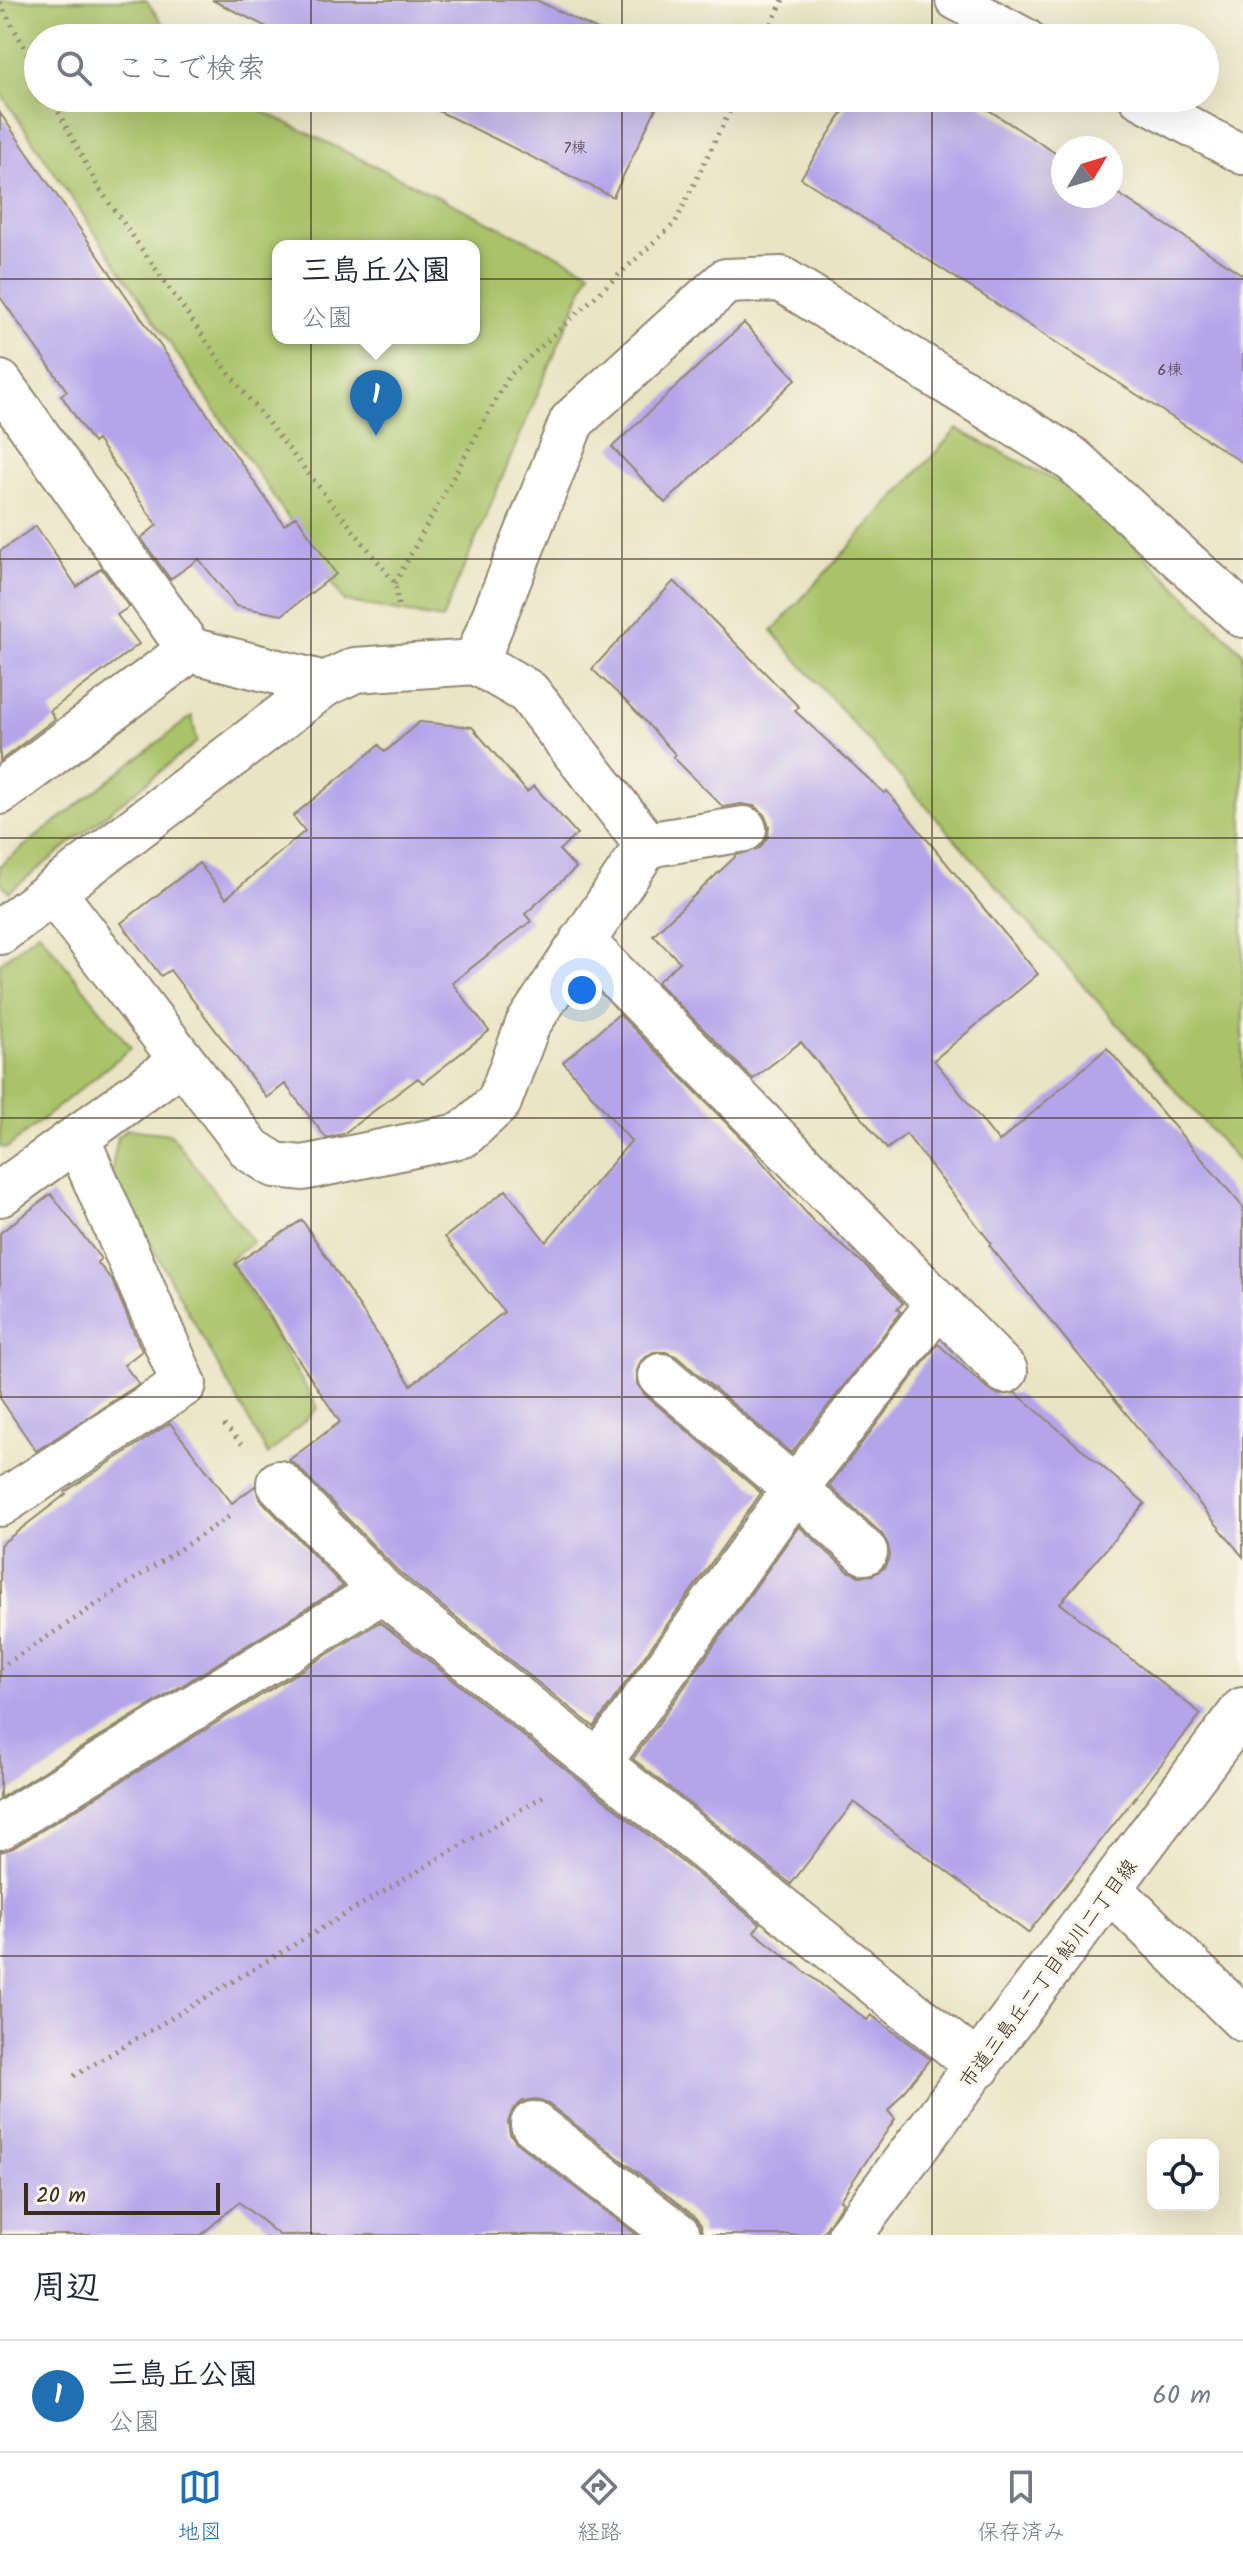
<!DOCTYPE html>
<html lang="ja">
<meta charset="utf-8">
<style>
:root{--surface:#fff;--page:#f6f6f7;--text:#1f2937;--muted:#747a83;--line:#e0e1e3;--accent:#1f6fb2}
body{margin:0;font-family:Kalam,"Klee One",sans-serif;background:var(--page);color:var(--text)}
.controls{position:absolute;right:24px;bottom:24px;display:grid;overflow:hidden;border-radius:16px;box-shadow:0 8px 32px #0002}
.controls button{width:72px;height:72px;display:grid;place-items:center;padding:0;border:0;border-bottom:2px solid var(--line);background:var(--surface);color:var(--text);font:40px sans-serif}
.compass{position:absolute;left:1051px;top:136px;width:72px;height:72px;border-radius:50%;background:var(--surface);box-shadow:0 8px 32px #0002;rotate:52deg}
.scale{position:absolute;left:24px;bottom:20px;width:196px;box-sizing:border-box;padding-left:8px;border:4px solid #3b2a1e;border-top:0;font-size:22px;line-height:28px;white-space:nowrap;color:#3b2a1e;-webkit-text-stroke:6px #fbf7ec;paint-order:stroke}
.you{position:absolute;left:582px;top:990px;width:28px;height:28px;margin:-20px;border:6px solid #fff;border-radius:50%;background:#1a73e8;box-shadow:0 0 0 12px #1a73e833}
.badge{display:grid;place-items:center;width:52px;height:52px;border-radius:50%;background:var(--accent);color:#fff;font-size:26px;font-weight:700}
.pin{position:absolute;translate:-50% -66px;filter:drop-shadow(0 2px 4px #0008)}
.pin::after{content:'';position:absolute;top:42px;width:28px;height:24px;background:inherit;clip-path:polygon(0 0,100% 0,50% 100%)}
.popup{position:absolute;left:272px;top:240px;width:208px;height:104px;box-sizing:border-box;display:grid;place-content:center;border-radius:16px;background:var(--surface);filter:drop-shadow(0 2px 6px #0005);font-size:26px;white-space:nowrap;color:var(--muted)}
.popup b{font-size:30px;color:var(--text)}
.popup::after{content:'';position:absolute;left:50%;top:100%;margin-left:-16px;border:16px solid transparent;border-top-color:var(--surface)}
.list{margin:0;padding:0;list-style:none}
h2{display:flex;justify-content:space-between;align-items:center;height:104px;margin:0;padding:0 32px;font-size:34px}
h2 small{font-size:26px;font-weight:400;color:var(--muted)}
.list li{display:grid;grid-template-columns:52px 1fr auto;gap:24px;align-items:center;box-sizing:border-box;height:112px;padding:0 32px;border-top:2px solid var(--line)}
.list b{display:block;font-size:30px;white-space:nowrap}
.list p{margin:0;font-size:26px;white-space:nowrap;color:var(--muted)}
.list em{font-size:26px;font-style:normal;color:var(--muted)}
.icon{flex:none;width:44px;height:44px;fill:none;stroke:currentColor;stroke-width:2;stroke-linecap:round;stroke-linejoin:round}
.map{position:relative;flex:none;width:1243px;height:2235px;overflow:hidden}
.search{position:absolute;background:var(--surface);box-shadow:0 8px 32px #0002;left:24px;right:24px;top:24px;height:88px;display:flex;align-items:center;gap:20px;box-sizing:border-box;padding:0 28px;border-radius:44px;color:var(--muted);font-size:30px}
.sheet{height:216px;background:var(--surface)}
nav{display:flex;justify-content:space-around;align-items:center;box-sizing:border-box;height:112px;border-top:2px solid var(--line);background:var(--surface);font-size:22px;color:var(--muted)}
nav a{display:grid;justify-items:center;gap:4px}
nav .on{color:var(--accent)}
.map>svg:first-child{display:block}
.green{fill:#a9c369;stroke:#727644;stroke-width:2;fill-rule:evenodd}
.building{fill:#b4a4ea}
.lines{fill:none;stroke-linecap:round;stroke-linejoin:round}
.service-casing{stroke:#928771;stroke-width:42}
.minor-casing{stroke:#928771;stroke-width:48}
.tertiary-casing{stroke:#928771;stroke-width:48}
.path{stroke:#928771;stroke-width:5;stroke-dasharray:2 6;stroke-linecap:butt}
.service{stroke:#fff;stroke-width:38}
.minor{stroke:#fff;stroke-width:44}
.tertiary{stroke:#fff;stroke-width:44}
.grid{fill:none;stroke:#3b2a1e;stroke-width:2;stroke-opacity:0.55}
.labels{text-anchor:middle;stroke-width:6;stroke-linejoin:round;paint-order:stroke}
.number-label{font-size:16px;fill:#594851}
.street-label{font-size:20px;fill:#3b2a1e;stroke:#fbf7ec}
</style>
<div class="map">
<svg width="1243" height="2235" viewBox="0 0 1243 2235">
<rect width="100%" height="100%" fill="#fbf7ec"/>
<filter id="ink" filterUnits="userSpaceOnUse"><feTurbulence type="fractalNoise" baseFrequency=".0125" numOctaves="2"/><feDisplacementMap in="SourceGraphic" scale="16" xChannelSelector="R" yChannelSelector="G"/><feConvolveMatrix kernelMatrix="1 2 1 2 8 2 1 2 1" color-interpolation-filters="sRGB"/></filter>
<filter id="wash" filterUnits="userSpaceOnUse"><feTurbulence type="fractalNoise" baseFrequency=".006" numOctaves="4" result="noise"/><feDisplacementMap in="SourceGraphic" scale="32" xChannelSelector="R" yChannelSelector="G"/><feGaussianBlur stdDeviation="1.8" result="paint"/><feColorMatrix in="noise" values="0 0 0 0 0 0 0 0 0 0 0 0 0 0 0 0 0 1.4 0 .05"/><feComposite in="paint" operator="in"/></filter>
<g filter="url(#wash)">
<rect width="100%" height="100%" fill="#eae4c4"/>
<path class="green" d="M0,0H146L173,38H38V98H236L590,271L442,619L344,601L0,92ZM278,246H474V338H278Z
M957,429L1085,496L1243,653V1167L772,631Z
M192,716L197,742L9,892L0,881V865Z
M39,932L131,1048L7,1148L0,1147V963Z
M127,1129L171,1134L253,1242L230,1260L318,1408L268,1455L111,1173L118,1136Z"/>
<g id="blocks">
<path class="building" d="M212,0H536L614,38H289Z
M412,98H661L613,197Z
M852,98H970L1063,158V196H1111V189L1243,275V463L801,178Z
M0,113L284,525L296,516L336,574L282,615L236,606L199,559L170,579L141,538L157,525L97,440L93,443L61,395L67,391L0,297Z
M744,323L796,379L665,503L612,447Z
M36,526L77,587L101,568L129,607L117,615L139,644L50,711L55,719L0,761V551Z
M674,581L799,707L795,711L884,793L887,791L1038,974L934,1060L999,1142L1107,1048L1243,1207V1557L989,1245L991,1243L906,1134L887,1149L801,1042L753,1079L657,982L680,962L653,935L737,855L760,848L768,837L769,826L764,814L754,806L741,804L723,807L673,757L676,755L630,705L592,669Z
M419,722L472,727L527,792L534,786L577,834L559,850L576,868L525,914L531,921L452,983L489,1031L423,1083L418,1078L343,1134L326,1138L285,1084L267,1098L170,970L161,976L121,923L199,863L226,898L305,831L293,816L379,745L385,752Z
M619,1014L747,1144L814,1222L864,1264L903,1303L897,1309L901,1312L791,1453L676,1356L666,1352H653L641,1361L637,1371V1384L645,1395L761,1493L594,1727L399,1572L297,1466L289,1460L340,1422L235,1264L302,1220L411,1385L504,1312L445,1237L506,1190L546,1242L631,1141L563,1062Z
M51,1194L101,1259L97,1262L112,1280L142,1351L124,1365L139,1384L36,1451L0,1398V1233Z
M938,1344L988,1389L999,1395L1016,1393L1145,1503L1060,1603L1201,1714L1028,1933L854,1802L791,1884L633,1759L799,1526L848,1571L859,1576L873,1575L884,1568L890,1556L888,1544L882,1534L829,1486Z
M170,1423L232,1503L255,1486L261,1500L343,1586L0,1798V1545L66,1494L65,1492Z
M380,1622L760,1924L754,1932L867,2020L871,2015L930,2059L888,2111L895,2119L840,2200L843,2202L822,2235H702L701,2225L693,2215L548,2104L535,2099L523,2101L513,2109L508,2122L510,2134L518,2144L637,2235H279L239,2202L201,2235H0V1852L13,1848Z"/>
</g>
</g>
<g filter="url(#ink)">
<use href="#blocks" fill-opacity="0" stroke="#928771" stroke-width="2"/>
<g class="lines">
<defs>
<path id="service" d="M955,0L1026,38
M1138,98L1243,155"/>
<path id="minor" d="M0,383L190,650L325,684
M0,792L190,650
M647,845L744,829
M53,892L251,1150L275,1165L303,1168L463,1135L499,1102L528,1024L647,845L528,692L476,662
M582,941L1005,1371
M0,1194L181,1062
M661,1376L795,1489L865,1552
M279,1483L382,1591L979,2066
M0,1504L184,1384L77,1138
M599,1763L795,1489L939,1303
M0,1827L382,1591
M1110,1889L1243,2019
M533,2124L678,2235
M850,2235L1243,1710"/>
<path id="tertiary" d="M0,932L325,684L355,670L476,662L572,421L726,281L781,279L1072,459L1243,615"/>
</defs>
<use href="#service" class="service-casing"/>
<use href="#minor" class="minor-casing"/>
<use href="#tertiary" class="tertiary-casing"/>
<path class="path" d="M0,3L38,72
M765,38L783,0
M51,98L98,187L231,376L395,583L399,610
M395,583L509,376L675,223L736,98
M224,1425L242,1444
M0,1668L233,1514
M74,2076L547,1794"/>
<use href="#service" class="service"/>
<use href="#minor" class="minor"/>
<use href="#tertiary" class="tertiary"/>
</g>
</g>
<path class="grid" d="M311,0V38M622,0V38M932,0V38M311,98V2235M622,98V2235M932,98V2235M0,279H1243M0,559H1243M0,838H1243M0,1118H1243M0,1397H1243M0,1676H1243M0,1956H1243"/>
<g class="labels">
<g class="number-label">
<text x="575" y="153">7棟</text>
<text x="1170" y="375">6棟</text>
</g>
<g class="street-label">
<text transform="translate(1048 1973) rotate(-53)" y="7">市道三島丘二丁目鮎川二丁目線</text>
</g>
</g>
</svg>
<div class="controls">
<button><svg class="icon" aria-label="locate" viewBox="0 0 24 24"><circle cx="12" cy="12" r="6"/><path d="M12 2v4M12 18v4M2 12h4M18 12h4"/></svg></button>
</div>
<svg class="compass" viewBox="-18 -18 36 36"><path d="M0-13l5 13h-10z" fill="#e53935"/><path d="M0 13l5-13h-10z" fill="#747a83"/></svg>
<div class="scale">20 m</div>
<div class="you"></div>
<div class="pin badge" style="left:376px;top:436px">1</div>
<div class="popup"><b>三島丘公園</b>公園</div>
<div class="search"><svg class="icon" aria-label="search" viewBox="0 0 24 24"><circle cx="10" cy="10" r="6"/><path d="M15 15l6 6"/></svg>ここで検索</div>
</div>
<section class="sheet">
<h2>周辺<small></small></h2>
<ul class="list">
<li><span class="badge">1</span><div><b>三島丘公園</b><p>公園</p></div><em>60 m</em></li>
</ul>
</section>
<nav>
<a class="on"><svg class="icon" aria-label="map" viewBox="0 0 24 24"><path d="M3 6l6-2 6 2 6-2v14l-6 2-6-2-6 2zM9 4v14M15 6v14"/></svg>地図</a>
<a><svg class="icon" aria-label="directions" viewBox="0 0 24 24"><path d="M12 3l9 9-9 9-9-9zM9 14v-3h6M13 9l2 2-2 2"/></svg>経路</a>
<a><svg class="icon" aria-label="saved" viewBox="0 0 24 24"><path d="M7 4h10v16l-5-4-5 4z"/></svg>保存済み</a>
</nav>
